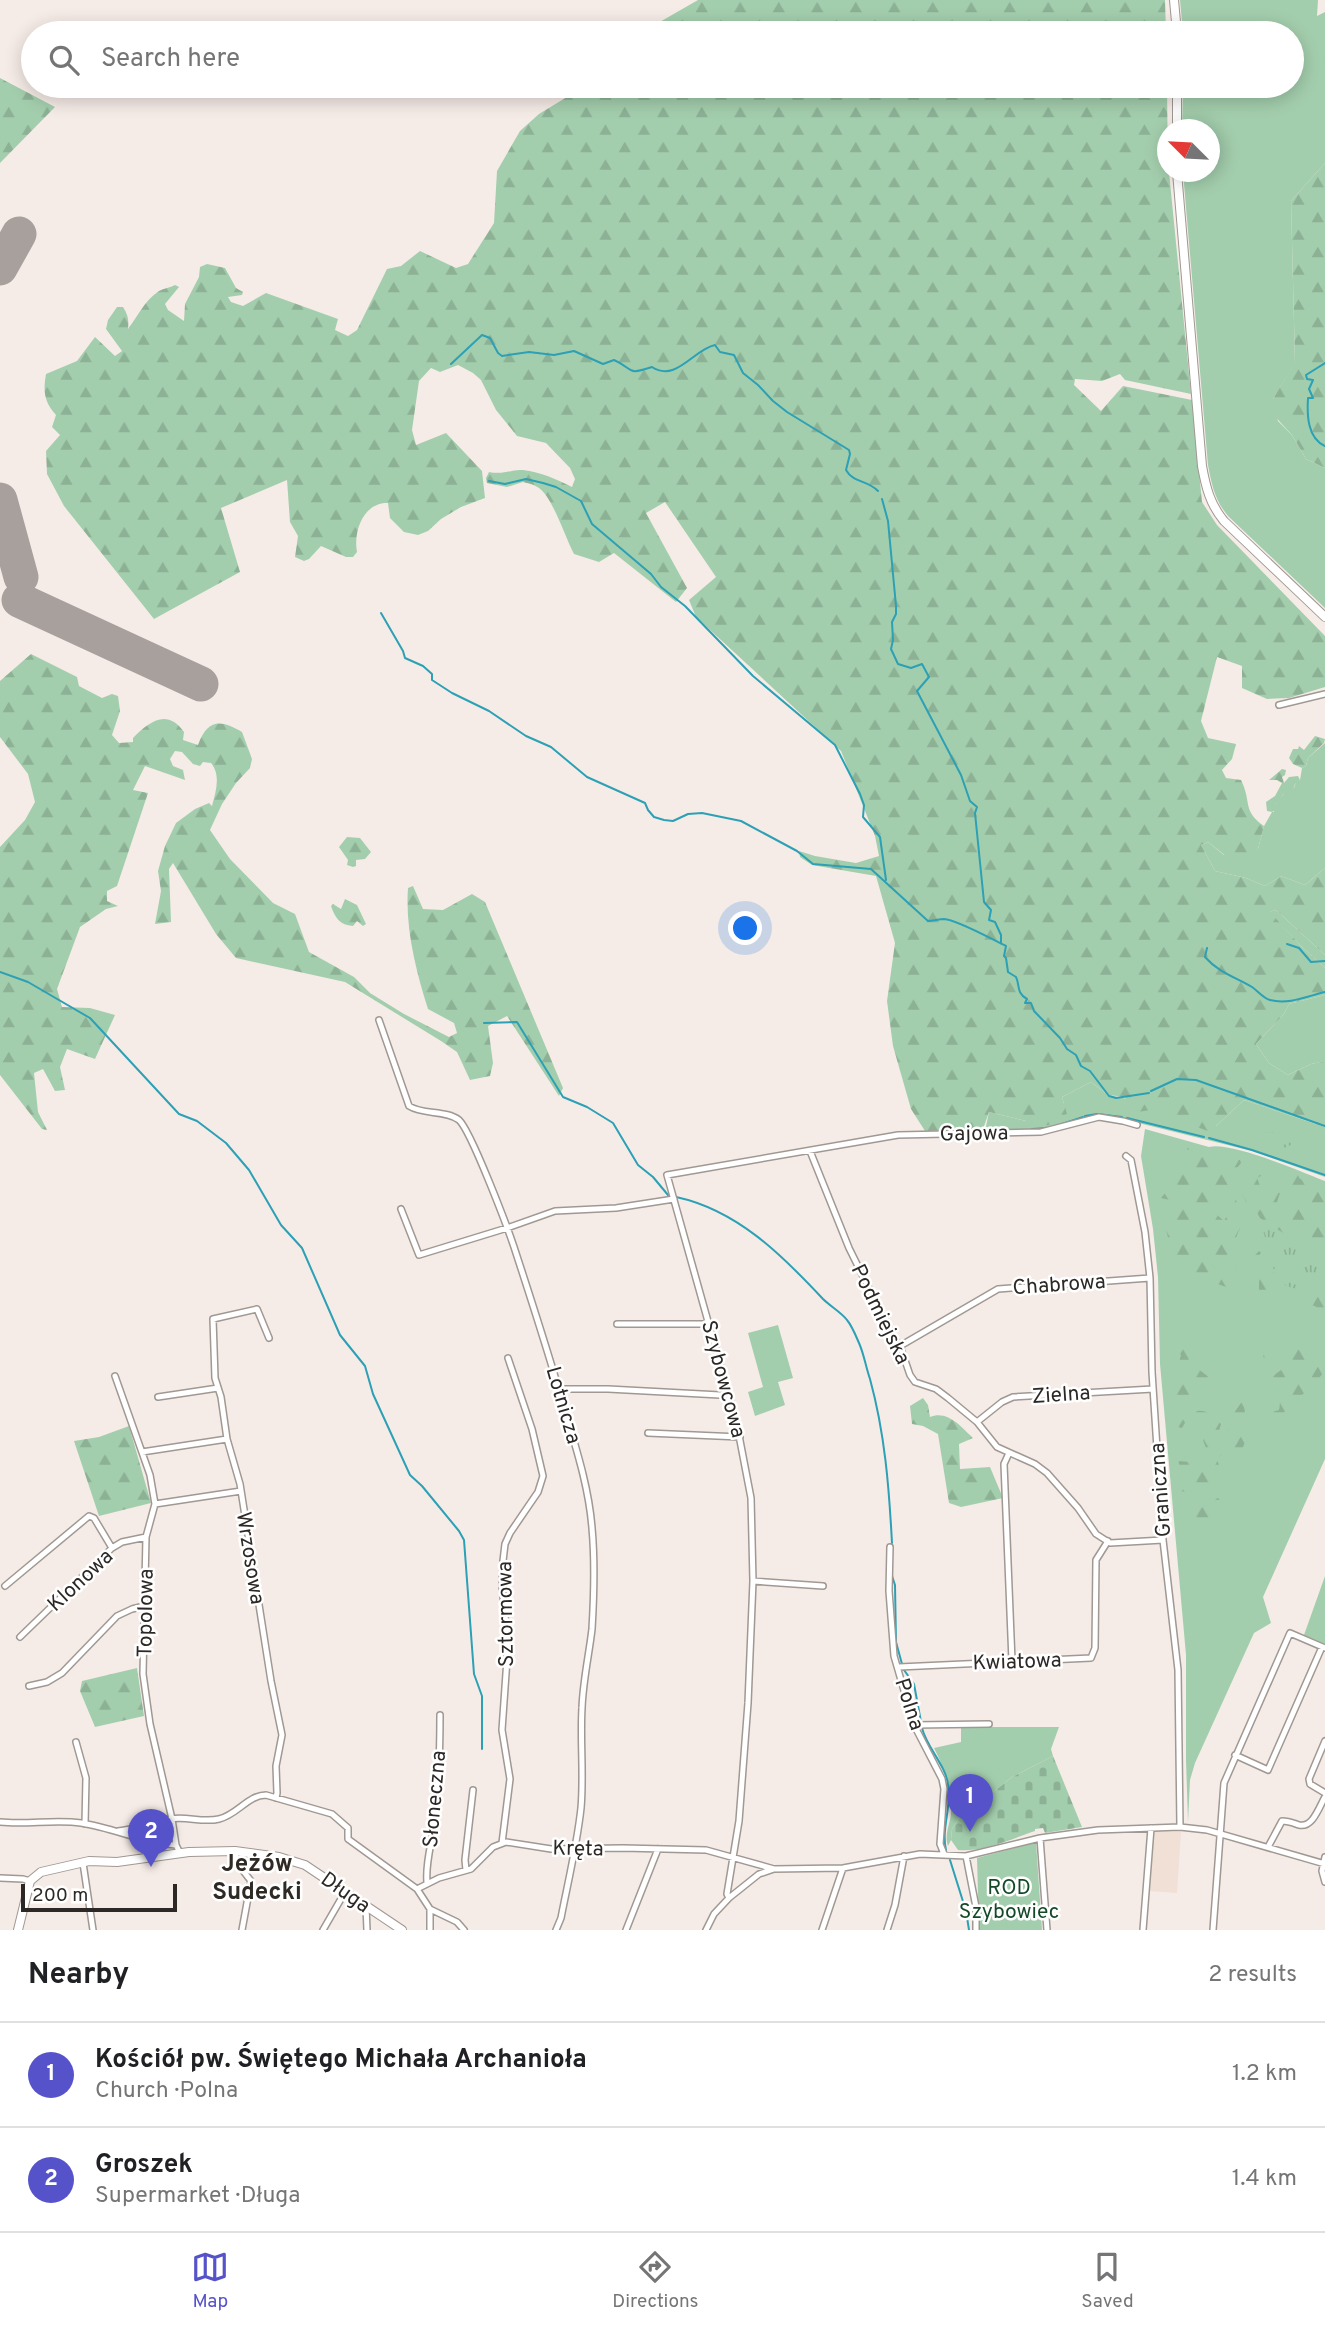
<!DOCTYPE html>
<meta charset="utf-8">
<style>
:root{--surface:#fff;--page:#f6f6f6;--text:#202124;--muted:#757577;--line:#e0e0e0;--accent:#5652ca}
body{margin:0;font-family:Overpass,sans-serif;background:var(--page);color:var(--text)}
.compass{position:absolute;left:1157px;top:119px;width:63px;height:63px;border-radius:50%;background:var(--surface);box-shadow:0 4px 18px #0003;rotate:294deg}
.scale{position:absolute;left:21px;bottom:18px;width:156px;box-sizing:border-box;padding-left:7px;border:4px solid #2c2826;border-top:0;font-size:19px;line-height:24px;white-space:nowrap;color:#2c2826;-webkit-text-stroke:5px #fff;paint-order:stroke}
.you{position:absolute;left:746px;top:929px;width:24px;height:24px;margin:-18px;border:5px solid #fff;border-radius:50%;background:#1a73e8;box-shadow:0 0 0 10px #1a73e833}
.badge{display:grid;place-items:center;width:46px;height:46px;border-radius:50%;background:var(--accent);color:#fff;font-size:23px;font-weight:700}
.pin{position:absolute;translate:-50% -58px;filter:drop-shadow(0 2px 4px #0008)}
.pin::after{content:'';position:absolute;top:37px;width:24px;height:21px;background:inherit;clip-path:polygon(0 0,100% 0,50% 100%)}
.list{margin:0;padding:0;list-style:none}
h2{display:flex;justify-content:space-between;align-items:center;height:91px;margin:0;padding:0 28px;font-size:30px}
h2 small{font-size:23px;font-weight:400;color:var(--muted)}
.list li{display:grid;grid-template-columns:46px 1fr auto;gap:21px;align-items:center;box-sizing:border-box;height:105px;padding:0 28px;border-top:2px solid var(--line)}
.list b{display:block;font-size:26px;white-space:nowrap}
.list p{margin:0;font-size:23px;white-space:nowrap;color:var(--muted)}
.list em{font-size:23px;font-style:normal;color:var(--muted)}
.icon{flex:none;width:38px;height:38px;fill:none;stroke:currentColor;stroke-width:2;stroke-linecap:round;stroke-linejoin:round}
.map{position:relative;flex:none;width:1325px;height:1930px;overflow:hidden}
.search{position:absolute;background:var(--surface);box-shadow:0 4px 18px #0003;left:21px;right:21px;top:21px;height:77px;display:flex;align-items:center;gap:18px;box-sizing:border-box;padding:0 24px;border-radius:38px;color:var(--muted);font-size:26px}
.sheet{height:301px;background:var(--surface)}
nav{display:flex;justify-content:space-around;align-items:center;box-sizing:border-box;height:98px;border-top:2px solid var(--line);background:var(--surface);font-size:19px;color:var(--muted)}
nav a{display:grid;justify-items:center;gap:4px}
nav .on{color:var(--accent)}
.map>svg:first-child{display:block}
.built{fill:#f0e0d6}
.green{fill:#a3cead}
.forest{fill:url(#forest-firs)}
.cemetery{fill:url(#cemetery-stones)}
.park{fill:url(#park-tufts)}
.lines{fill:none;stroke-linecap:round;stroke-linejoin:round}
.stream{stroke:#2ca0b5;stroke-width:2}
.runway{stroke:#a8a09c;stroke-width:35}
.street-casing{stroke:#a09892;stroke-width:8}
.secondary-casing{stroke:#a09892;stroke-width:10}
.street{stroke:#fff;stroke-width:5}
.secondary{stroke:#fff;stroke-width:8}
.labels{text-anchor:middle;stroke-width:5;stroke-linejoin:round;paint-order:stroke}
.street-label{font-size:21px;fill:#2c2826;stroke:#fff}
.park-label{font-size:21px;fill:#144928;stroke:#fff}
.quarter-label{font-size:24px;font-weight:bold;fill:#302a25;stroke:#fff}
</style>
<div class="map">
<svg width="1325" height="1930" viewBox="0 0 1325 1930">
<defs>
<pattern id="forest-firs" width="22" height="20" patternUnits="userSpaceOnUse" patternTransform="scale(1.75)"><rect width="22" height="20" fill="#a3cead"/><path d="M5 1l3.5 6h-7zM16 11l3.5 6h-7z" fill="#8cb195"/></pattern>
<pattern id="cemetery-stones" width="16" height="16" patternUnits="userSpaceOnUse" patternTransform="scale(1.75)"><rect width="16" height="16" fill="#a3cead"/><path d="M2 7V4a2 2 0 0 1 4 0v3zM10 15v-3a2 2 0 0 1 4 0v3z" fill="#8cb195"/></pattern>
<pattern id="park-tufts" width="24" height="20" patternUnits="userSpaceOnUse" patternTransform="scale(1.75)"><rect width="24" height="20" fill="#a3cead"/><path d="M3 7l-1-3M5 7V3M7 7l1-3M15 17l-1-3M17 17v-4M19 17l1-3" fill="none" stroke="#8cb195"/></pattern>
</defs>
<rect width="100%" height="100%" fill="#f6ece7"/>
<path class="built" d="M1154,1831L1181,1832L1177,1893L1148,1891L1152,1834Z"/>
<path class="green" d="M1180,0H1318L1317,16L1325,12V163L1291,201L1295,363L1273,399L1278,421L1292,435L1306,459L1325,468V608L1229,517C1215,501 1212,486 1208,465L1183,172H1210V130L1182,129L1183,86H1292V33H1183Z
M1325,743V868L1305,885L1281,876L1265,886L1246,878L1215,871L1201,845L1208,842L1224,855L1258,849L1264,826L1272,812H1274L1275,804L1285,792L1294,788L1296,782L1300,780L1302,768L1306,766L1308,758Z
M1276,910L1325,955V968L1301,946L1269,912Z
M1325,995V1061L1311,1064L1288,1075L1269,1063L1256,1044L1284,1014L1289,1004Z
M1091,1082L1108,1095L1154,1104L1216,1126L1244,1100L1325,1127V1177L1252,1151L1110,1116C1090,1115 1075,1123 1056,1127C1033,1131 1009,1131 985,1131L989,1112L1026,1121L1052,1120L1064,1104L1062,1097Z
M1145,1129L1209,1147C1230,1141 1302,1172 1325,1181V1459L1263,1597L1271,1623L1254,1633L1195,1763L1190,1780L1188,1822L1186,1760V1655L1160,1364L1158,1277L1153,1229L1141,1156Z
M778,1325L793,1378L778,1382L785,1405L755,1416L748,1392L763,1387L748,1333Z
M1325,1576V1644L1304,1635Z
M961,1727H1059L1051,1749L1053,1756L1012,1777L981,1802L962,1813L952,1829L951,1840L948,1846C944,1834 950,1825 951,1813C953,1788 945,1770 934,1748L961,1742Z
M1036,1842L1042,1930H979L977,1858Z"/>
<path class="forest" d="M698,0H1165L1166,33H646L658,23Z
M0,78L55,107L0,163Z
M585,86H1167L1168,172H1169L1191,394L1125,380L1120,374L1102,381L1075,379L1074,385L1101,411L1123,386L1192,400L1202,502L1217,525L1325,636V687L1289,698L1267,699L1242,688V666L1217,657L1201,721L1208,738L1236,744L1232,759L1222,770L1226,778L1241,780C1252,802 1242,811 1264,826L1258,849L1236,864L1208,842L1201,845L1215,871L1246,878L1265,886L1281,876L1305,885L1325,868V955L1276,910L1270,912L1301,946L1325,968V995L1289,1004L1284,1014L1256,1044L1269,1063L1288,1075L1311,1064L1325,1061V1127L1244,1100L1216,1126L1208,1131L1164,1115L1154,1104L1150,1110L1132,1113L1125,1097L1108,1095L1091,1082L1062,1097L1067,1114L1052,1120L1049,1125L1029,1127L1026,1121L989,1112L983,1129L925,1131L911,1109L893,1046L887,1001L895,943L876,876L812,865L800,857L799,851L815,856L856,863L879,856L875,836L841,751L696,617L689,600L716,577L665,502L646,513L687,588L676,602L614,553L599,562L574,554C565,537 553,498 539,488C535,485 528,483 523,482L507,487L487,483L486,478L489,472C505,475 511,469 523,470C541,472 556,479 572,487L575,479L570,468L546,443L517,436L496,410L481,380L473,373L458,365L440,372L431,368L419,381L412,430L416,445L446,433L482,471L485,498L461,507L441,519L428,531L418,535L404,532L390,518L388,503C364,502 353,531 357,552L353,557H346L321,546L309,559L304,561L295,557L298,536L290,522L287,480L221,508L240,572L154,619L64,506L47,474L46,451L60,435L52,427L56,415C44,402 43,391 46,374L77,361L95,337L115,356L122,351L106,329L108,320L117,307H123C128,315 129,320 128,329C138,316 144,301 159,291C164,288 170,288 175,285L179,287L165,304L168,310L184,321L185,304L199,277L200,267L207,264L225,268L236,288L243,292L242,295L228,297L231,302L243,306L266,293L338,319L335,330L348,336L357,330L387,269L401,266L420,251L456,268L468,264L494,223L497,171L520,131L539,114Z
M1325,163V468L1306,459L1292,435L1270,411L1273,399L1295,362L1291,201Z
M31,654L77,677L79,686L102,698L112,694L118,696L120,711L112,735L119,743L133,742V738C149,722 167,708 184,732L183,740L198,745C208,718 221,720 242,732L252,759L250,768L236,783L222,804L210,830L230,859L273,903L295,914L309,952L354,977L370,993L404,1014L449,1037L457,1033L454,1023L428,1009C416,971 405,928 408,888L413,886L423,909L443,910L472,894L485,902L563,1088L559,1096L507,1016L488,1026L493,1063L490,1076L470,1080L457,1052L441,1041L345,982L236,958L216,934L173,863L169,869L171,922L155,924L161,891L158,871L165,846L176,823L195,809L209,803L212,806C216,791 221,775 211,763L203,762L200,766L193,764L182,752L175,751L170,759L173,766L183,770L185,780L145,766L133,790L148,793L117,886L107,891V901L118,906L106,909L80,927L57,989L62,1007L90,1008L115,1015L95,1059L67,1049L60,1067L65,1090L55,1091L43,1069L34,1073L38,1112L47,1130L42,1129L0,1075V847L25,820L35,802L28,774L0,737V681Z
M1315,736L1325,739L1324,743L1308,758L1306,766L1302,768L1293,764L1289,758L1293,749H1298L1299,746L1304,750Z
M1282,769L1286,770L1285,775L1282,777L1284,783L1289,777L1298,776L1300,780L1295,784L1293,791L1283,794L1279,801L1275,804L1276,810L1272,812L1267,811L1266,802L1275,796L1282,783L1277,780H1269Z
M347,837L360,838L371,852L365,859L356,860V866L353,867L347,865L348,860L339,847Z
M345,899L357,905L366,924L363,926L357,921L353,926C340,925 335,918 331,906L333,904L341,909Z
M1190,1143L1217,1156L1222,1153L1240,1160L1241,1163L1237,1168L1239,1179L1231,1183L1235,1188L1237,1208L1232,1209L1212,1205L1216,1214L1224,1221L1229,1212L1238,1209L1240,1228L1235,1240L1234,1261L1238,1266L1233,1274V1286L1229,1288L1198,1277L1195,1272L1189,1270V1264L1185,1263L1184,1265L1176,1263L1174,1269L1182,1270L1186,1273L1184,1275H1175L1170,1267L1171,1261L1168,1260L1165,1250L1171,1249L1163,1218L1174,1209L1170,1200L1161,1198L1166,1192L1158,1176L1162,1170L1170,1172L1176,1178L1179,1176L1177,1170L1189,1164L1187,1150Z
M1259,1163L1263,1175L1257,1178L1260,1186L1280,1193L1276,1205L1291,1201L1297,1195L1296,1190L1283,1175L1285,1172L1291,1176L1297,1174L1300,1179L1310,1181L1315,1186L1319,1185L1325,1191V1255L1308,1249L1260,1218L1256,1211L1251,1212L1242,1193L1252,1165Z
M1259,1251L1261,1253L1258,1257L1259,1259L1267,1254V1264L1273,1272L1325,1287V1316L1315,1306L1311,1305L1307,1298L1315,1301L1317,1296C1302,1292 1293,1282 1277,1290C1274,1298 1264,1304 1255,1305L1252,1302L1253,1299L1259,1300L1263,1295L1259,1290V1269L1252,1276L1250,1275L1252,1258Z
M1184,1339L1199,1352L1208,1354L1213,1349L1217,1354L1210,1359L1216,1364L1217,1367L1211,1368L1196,1363L1199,1355L1193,1354L1189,1362L1210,1378L1217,1377V1383L1211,1384L1209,1387L1216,1395L1207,1396L1198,1391L1200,1400L1188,1409L1189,1413C1205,1407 1210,1413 1221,1424L1219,1431L1225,1432L1233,1422V1411L1222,1408L1224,1402L1233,1405L1232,1408L1236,1410L1243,1400L1248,1431L1255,1440L1253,1442H1245L1242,1450L1248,1454C1245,1461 1240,1462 1233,1464L1228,1453H1223L1217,1460L1219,1465L1228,1470C1214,1489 1200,1496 1175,1490L1177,1484L1185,1485L1196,1477L1193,1471L1183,1475L1178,1461L1191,1462L1207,1451L1203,1440L1205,1437L1214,1441L1216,1437L1213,1434L1202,1432L1199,1438L1190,1433L1189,1426L1191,1421H1186L1182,1428L1178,1427L1180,1420L1172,1409C1173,1392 1170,1376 1168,1358L1178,1366L1181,1355L1177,1351L1179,1342Z
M1306,1343L1319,1353H1323L1325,1348V1371C1316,1382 1306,1392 1295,1401C1290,1405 1289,1410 1283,1413L1279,1423L1272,1415V1412L1279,1410C1281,1401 1280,1387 1273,1380V1376L1281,1370L1282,1366L1277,1361L1263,1357L1264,1354C1272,1352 1277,1345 1286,1345L1288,1351L1294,1352L1297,1344Z
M923,1398L928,1405L930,1417C948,1410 961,1427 973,1438L959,1444L960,1469L990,1467L1003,1498L961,1507L949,1503L938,1434L923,1426L912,1424L910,1406Z
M129,1426L151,1503L99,1516L74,1441L99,1437Z
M1218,1498L1223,1503L1221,1510L1213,1518H1195L1188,1523L1178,1524L1180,1516L1185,1518L1187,1516L1184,1512L1186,1508L1192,1505L1198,1511L1204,1505L1212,1506L1215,1499Z
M137,1668L144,1716L95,1727L80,1691L82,1681Z"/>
<path class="cemetery" d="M1053,1756L1082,1827L1045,1833L1043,1828L1035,1829V1831C1012,1839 982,1852 958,1850L951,1840L952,1829L962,1813L981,1802L1012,1777Z"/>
<path class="park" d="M1275,1132L1282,1134L1295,1143L1282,1149L1246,1137L1256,1133Z
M1260,1219L1325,1261V1297L1286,1286L1275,1274Z"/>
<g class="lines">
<path class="stream" d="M1325,363L1306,375L1307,379L1313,380L1309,389L1313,398H1308C1307,414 1307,438 1325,446
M451,364L482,335L490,338L498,353L502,356L529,352L554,355L574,351L603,364L614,360C635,369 625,376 652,367C676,383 694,349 715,345L720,352L734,355L743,373L758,385L773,401L787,412L849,450L850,454L846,470C853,483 868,480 878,491
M489,481L505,484L526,479L543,483L556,487L581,501L592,524L651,574L661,587L685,606L753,676L835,745L860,794L864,805L863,817L880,837L886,880
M882,499L888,521L896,606V614L892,622L893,640L891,649L898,664L911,668L922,664L929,677L917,691L961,775L970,801L977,807L975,813L984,902L991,910L989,920L995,922L1001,935V943
M381,613L403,651L405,658L423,666L432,674V680L452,693L489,711L526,736L551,747L587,777L645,803L648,810L654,817L664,820L673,821L688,814L702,813L741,821L797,851L813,864L871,869L928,921C933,921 939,919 944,919C958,920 993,940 1006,946L1004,956L1006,958L1008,972L1016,977C1020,985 1016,993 1027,999L1025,1003H1031L1034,1011L1060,1038L1067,1049L1076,1055L1081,1066L1090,1071L1109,1096L1116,1098L1149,1093
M1287,944L1299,948L1311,962L1325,961
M1207,948L1205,957C1219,973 1235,977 1252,987C1258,991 1263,998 1270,1000C1288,1005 1308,996 1325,992
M0,972L28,982L90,1018L179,1114L197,1121L226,1143L249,1170L281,1225L302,1248L340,1335L365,1366L373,1394L410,1475L422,1486L459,1531L464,1540L474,1674L482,1696V1749
M484,1023L517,1022L563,1097L587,1107L613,1123L638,1165L653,1177L668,1195
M1151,1091L1177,1079L1196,1080L1325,1126
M1085,1116L1097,1114L1122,1117
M1127,1118L1204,1137
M1062,1124L1083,1117
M1032,1129L1048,1128
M1021,1130H1027
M1209,1138L1252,1150L1325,1175
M676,1197C737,1210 782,1255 823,1299C830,1306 842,1313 847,1320C852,1326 856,1336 859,1343C864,1354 866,1368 870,1379C885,1434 889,1487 892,1543
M892,1576L895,1585L896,1642L902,1664
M904,1670L914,1684L921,1722
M922,1728C927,1748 945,1764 948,1784C952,1807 941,1828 946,1850
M950,1860L966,1911L969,1930"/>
<path class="runway" d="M0,268L19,234
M0,500L21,577
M19,600L201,684"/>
<defs>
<path id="street" d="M1279,705L1325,694
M379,1020L409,1106C423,1115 446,1110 459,1120C471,1131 507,1226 514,1247C532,1302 550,1358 566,1414C577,1451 589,1489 592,1528C595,1560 594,1596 592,1629C589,1655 583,1681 582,1708C580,1741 584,1775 581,1808C577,1845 568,1882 561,1918L556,1930
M810,1151L849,1248L892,1335L900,1346L910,1375L915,1382L936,1389L948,1398L977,1422L997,1447L1035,1464L1047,1473L1078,1508L1096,1534L1110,1543L1163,1540
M1126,1156L1131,1160L1145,1232L1150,1278L1152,1372L1163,1540L1178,1670L1180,1827
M401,1209L419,1255L507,1228L555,1211L616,1208L674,1199
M617,1324H709
M269,1338L257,1309L213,1319L215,1378L221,1397L227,1439L240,1484L271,1681L282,1735L276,1766L277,1793L276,1798
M900,1346L998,1289L1150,1278
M115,1376L150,1475L155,1504L146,1537L143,1674L150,1724L172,1819L176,1845L180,1853
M559,1389H608L720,1395L729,1394
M158,1397L218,1388
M977,1422L1002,1402L1013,1397L1153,1389
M648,1433L740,1437
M142,1452L227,1439
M1009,1453L1004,1464L1012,1661
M155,1504L241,1491
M890,1547L889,1591L894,1656L914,1725L942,1779L944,1789L940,1844L944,1854
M753,1581L823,1586
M5,1586L89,1516L94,1518L112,1548
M20,1637L112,1548L122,1542L146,1537
M899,1667L1091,1658L1095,1648L1096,1560L1108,1541
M29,1686L47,1682L62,1673L117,1616L132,1609L144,1606
M914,1725L989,1724
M1325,1741L1309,1779L1310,1784L1325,1793
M76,1742L86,1778L85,1824
M1235,1755L1268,1770L1322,1647
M0,1822C27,1825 55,1819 81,1823C114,1828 144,1843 176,1845
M118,1831C136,1829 153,1822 171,1819C186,1816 203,1823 219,1819C237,1815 248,1795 266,1795L332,1814L348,1828V1839L417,1889L430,1909V1930
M1040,1838L1047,1930
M502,1843L510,1779L502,1730L508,1645L502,1586L503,1561L505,1544L510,1533L538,1492L543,1476L532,1429L508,1358
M1268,1847L1282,1821C1289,1821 1293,1823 1299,1825C1313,1828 1319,1807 1325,1797
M235,1851L237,1863L251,1881L242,1930
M966,1856L976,1907V1930
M1325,1857L1322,1871L1325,1882
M83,1863L93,1930
M466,1870L465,1860L473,1790
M0,1878L23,1879L30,1881
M427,1882C425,1861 433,1840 435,1818C439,1783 440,1750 440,1715
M417,1889L439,1878L471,1869L493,1847L506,1842L551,1849L623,1848L706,1850L774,1869
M729,1898L727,1894L739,1821L748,1703L753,1581L751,1498L737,1425L667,1175L898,1135L1041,1132L1099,1117L1123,1121L1137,1125
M366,1906L367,1930
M430,1909L457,1922L464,1930
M323,1930L345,1892
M626,1930L658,1849
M706,1930L714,1914L729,1898L759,1874L774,1869L843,1868L920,1854L966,1856L1040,1838L1098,1830L1180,1827L1207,1830L1325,1864
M822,1930L843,1868
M887,1930L895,1905L904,1856
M1143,1930L1151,1828
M1213,1930L1224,1783L1290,1633L1325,1648"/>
<path id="secondary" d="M1174,0L1177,33
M1177,130V86
M1177,172L1202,466C1206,488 1210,504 1224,521L1325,617
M18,1930L30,1881L41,1872L89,1861L117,1862L189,1852L235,1851L279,1857L305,1865L402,1930"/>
</defs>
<use href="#street" class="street-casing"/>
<use href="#secondary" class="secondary-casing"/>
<use href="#street" class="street"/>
<use href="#secondary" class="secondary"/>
</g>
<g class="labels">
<g class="street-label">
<text transform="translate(974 1133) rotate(-1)" y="7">Gajowa</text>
<text transform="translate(1059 1284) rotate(-4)" y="7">Chabrowa</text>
<text transform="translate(881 1314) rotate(64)" y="7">Podmiejska</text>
<text transform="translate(724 1379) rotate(75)" y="7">Szybowcowa</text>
<text transform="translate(1061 1394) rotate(-4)" y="7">Zielna</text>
<text transform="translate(564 1405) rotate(74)" y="7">Lotnicza</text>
<text transform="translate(1160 1490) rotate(-94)" y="7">Graniczna</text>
<text transform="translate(251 1558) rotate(81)" y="7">Wrzosowa</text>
<text transform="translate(80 1580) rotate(-43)" y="7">Klonowa</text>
<text transform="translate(145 1613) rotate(-89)" y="7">Topolowa</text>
<text transform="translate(505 1614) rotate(-91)" y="7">Sztormowa</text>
<text transform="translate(1017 1661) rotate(-2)" y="7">Kwiatowa</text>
<text transform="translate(910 1704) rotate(72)" y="7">Polna</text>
<text transform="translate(434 1799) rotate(-85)" y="7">Słoneczna</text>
<text transform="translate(578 1848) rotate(1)" y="7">Kręta</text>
<text transform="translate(346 1892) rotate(35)" y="7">Długa</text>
</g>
<g class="park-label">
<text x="1009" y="1894">ROD<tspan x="1009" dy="24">Szybowiec</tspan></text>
</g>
<g class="quarter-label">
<text x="257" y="1871">Jeżów<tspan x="257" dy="28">Sudecki</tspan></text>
</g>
</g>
</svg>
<svg class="compass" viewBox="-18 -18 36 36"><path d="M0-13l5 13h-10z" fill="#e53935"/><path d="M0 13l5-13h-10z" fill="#757577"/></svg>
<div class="scale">200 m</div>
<div class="you"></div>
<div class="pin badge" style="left:970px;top:1832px">1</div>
<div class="pin badge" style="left:151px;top:1867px">2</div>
<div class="search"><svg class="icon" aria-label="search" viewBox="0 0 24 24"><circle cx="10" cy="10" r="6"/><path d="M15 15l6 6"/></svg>Search here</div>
</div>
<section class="sheet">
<h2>Nearby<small>2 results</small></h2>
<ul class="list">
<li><span class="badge">1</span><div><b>Kościół pw. Świętego Michała Archanioła</b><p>Church · Polna</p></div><em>1.2 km</em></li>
<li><span class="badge">2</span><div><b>Groszek</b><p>Supermarket · Długa</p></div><em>1.4 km</em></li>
</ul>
</section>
<nav>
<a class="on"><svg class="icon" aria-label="map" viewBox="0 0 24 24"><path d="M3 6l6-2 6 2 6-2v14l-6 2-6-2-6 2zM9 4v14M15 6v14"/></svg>Map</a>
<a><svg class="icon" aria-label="directions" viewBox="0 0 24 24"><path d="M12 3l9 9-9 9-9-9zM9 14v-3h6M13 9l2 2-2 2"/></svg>Directions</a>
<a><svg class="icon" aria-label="saved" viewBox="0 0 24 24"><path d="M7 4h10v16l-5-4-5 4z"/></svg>Saved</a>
</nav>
